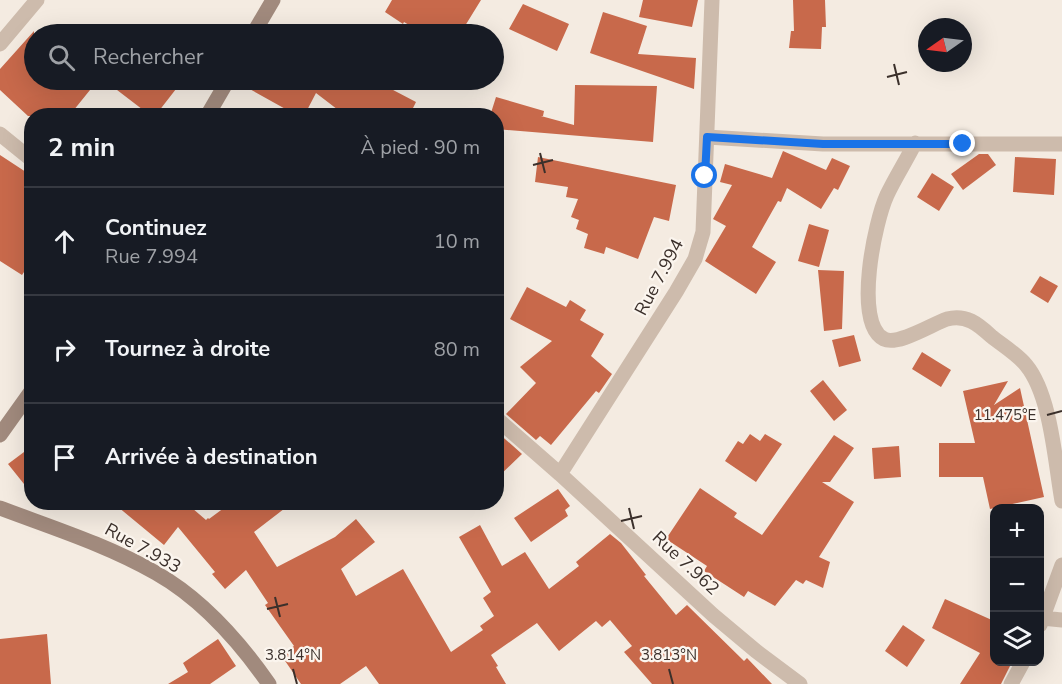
<!DOCTYPE html>
<html lang="fr">
<meta charset="utf-8">
<style>
:root{--surface:#171b24;--page:#242831;--text:#f1f3f6;--muted:#9ea1a6;--line:#363941}
body{margin:0;font-family:"Nunito Sans",sans-serif;background:var(--page);color:var(--text)}
.controls{position:absolute;right:18px;bottom:18px;display:grid;overflow:hidden;border-radius:12px;box-shadow:0 6px 24px #0002}
.controls button{width:54px;height:54px;display:grid;place-items:center;padding:0;border:0;border-bottom:2px solid var(--line);background:var(--surface);color:var(--text);font:30px sans-serif}
.compass{position:absolute;left:918px;top:18px;width:54px;height:54px;border-radius:50%;background:var(--surface);box-shadow:0 6px 24px #0002;rotate:256deg}
.stop{position:absolute;width:18px;height:18px;margin:-14px;border:4px solid #1a73e8;border-radius:50%;background:#fff}
.stop.end{background:#1a73e8;border-color:#fff;box-shadow:0 2px 6px #0008}
.list{margin:0;padding:0;list-style:none}
h2{display:flex;justify-content:space-between;align-items:center;height:78px;margin:0;padding:0 24px;font-size:26px}
h2 small{font-size:20px;font-weight:400;color:var(--muted)}
.list li{display:grid;grid-template-columns:39px 1fr auto;gap:18px;align-items:center;box-sizing:border-box;height:108px;padding:0 24px;border-top:2px solid var(--line)}
.list b{display:block;font-size:22px;white-space:nowrap}
.list p{margin:0;font-size:20px;white-space:nowrap;color:var(--muted)}
.list em{font-size:20px;font-style:normal;color:var(--muted)}
.icon{flex:none;width:33px;height:33px;fill:none;stroke:currentColor;stroke-width:2;stroke-linecap:round;stroke-linejoin:round}
.map{position:relative;flex:none;width:1062px;height:684px;overflow:hidden}
.search{position:absolute;background:var(--surface);box-shadow:0 6px 24px #0002;left:24px;top:24px;width:480px;height:66px;display:flex;align-items:center;gap:15px;box-sizing:border-box;padding:0 21px;border-radius:33px;color:var(--muted);font-size:22px}
.panel{position:absolute;background:var(--surface);box-shadow:0 6px 24px #0002;left:24px;top:108px;width:480px;height:402px;border-radius:24px}
.map>svg:first-child{display:block}
.building{fill:#c8694b}
.lines{fill:none;stroke-linecap:round;stroke-linejoin:round}
.street{stroke:#cdbbac;stroke-width:15}
.secondary{stroke:#a18a7d;stroke-width:15}
.route{stroke:#1a73e8;stroke-width:8}
.ticks{fill:none;stroke:#3b302b;stroke-width:2}
.labels{text-anchor:middle;stroke-width:4.5;stroke-linejoin:round;paint-order:stroke}
.street-label{font-size:18px;fill:#3b302b;stroke:#fbf5ee}
.ticks-label{font-size:15px;text-anchor:middle;fill:#3b302b;stroke:#fbf5ee;stroke-width:4.5;stroke-linejoin:round;paint-order:stroke}
</style>
<div class="map">
<svg width="1062" height="684" viewBox="0 0 1062 684">
<rect width="100%" height="100%" fill="#f4ebe1"/>
<path class="building" d="M392,0H481L460,34H424L404,22L403,24L385,12Z
M643,0H698L692,27L639,17Z
M793,0H825L826,27H822L821,49L789,48L791,31H794Z
M523,4L569,24L557,51L509,29Z
M603,12L647,26L638,54L696,58L694,89L590,53Z
M34,31V80H79L90,90L69,116H28L0,90V69Z
M104,80H165L176,89L155,116H151Z
M238,80H374L416,102L409,116H346L316,93L304,116H298L237,82Z
M575,85L657,86L653,142L496,129V116H490L496,97L544,111L543,116H541L574,125Z
M783,151L826,170L832,158L850,166L838,190L834,188L821,209L787,188L781,202L778,201L752,247L776,262L756,294L705,261L726,226L713,219L732,185L720,182L725,164L772,178Z
M979,154H988L996,165L963,190L951,174Z
M0,155L32,176V260L22,275L0,261Z
M538,157L676,185L669,221L654,217L638,259L606,247L604,254L584,248L588,234L576,229L579,220L571,217L578,199L566,197L568,187L535,182Z
M1015,157L1056,159L1054,195L1013,192Z
M932,173L954,187L939,211L917,197Z
M809,224L829,230L819,267L798,261Z
M818,270L844,271L842,329L824,331Z
M1040,276L1058,286L1048,303L1030,292Z
M527,287L566,307L570,300L586,310L580,320L604,334L591,356L612,374L599,393L596,391L551,445L540,436L536,440L506,414L536,383L520,367L552,341L510,319Z
M854,335L861,361L839,367L832,340Z
M922,352L951,370L941,387L912,369Z
M823,380L847,410L834,421L810,391Z
M1008,381L994,405L1020,388L1044,497L990,509L983,477H939V443H975L963,391Z
M496,431L522,454L496,479Z
M750,434L760,441L765,434L782,444L756,482L725,461L738,441L743,444Z
M834,435L854,448L830,482H822L854,502L819,557L830,562L823,588L806,580L803,584L796,580L775,606L748,591L744,597L704,571L707,566L666,539L700,488L737,513L734,517L762,535Z
M32,446V494L8,464Z
M899,446L901,477L874,479L872,448Z
M558,489L570,506L565,510L568,516L531,542L514,518Z
M112,502H185L206,520L208,518L209,519L232,502H293L254,532L277,567L335,537L356,519L375,542L341,569L356,596L403,569L451,652L483,630L480,626L494,616L483,598L491,592L459,537L480,525L502,566L525,552L549,589L579,566L576,562L610,534L621,543L646,575L644,576L676,615L687,605L744,661L747,658L772,684H652L624,652L632,646L610,620L602,627L596,621L559,651L537,623L491,655L498,666L496,667L506,684H379L366,666L340,684H301L281,655L294,646L265,605L268,603L246,570L225,589L212,574L215,572L178,527L164,545Z
M945,599L994,621V662H1012L1001,684H960L980,653L932,628Z
M903,625L925,640L907,667L885,651Z
M47,634L51,684H0V639Z
M218,639L236,666L210,684H168L188,672L183,663Z"/>
<g class="lines">
<path class="street" d="M0,44L37,0
M0,134L32,160
M707,137L823,144H1062
M915,143C906,161 895,178 887,195C875,221 853,323 884,339C898,346 932,324 947,319C966,314 978,324 991,336C1002,345 1017,354 1026,365C1051,395 1055,462 1062,501
M496,418L560,474L713,615L756,651L800,684
M560,474L676,292L695,259L703,232L712,0
M1042,618L1062,620
M1040,625L1062,565
M1011,684L1023,662"/>
<path class="secondary" d="M253,34L273,0
M207,116L228,80
M0,435L32,390
M0,508C53,528 107,545 156,573C202,599 239,641 269,684"/>
</g>
<g class="lines">
<path class="route" d="M705,176L707,137L823,144H963"/>
</g>
<path class="ticks" d="M894,64L899,85M887,77L907,72M540,153L545,173M533,165L553,160M1047,415L1062,411M629,508L634,529M621,521L642,516M275,597L280,617M267,609L288,604M293,669L297,684M669,669L673,684"/>
<g class="labels">
<g class="street-label">
<text transform="translate(659 277) rotate(-62)" y="6">Rue 7.994</text>
<text transform="translate(143 548) rotate(29)" y="6">Rue 7.933</text>
<text transform="translate(686 563) rotate(43)" y="6">Rue 7.962</text>
</g>
</g>
<g class="ticks-label">
<text x="1005" y="420">11.475°E</text>
<text x="293" y="660">3.814°N</text>
<text x="669" y="660">3.813°N</text>
</g>
</svg>
<div class="controls">
<button>+</button>
<button>−</button>
<button><svg class="icon" aria-label="layers" viewBox="0 0 24 24"><path d="M12 4l9 5-9 5-9-5zM3 14l9 5 9-5"/></svg></button>
</div>
<svg class="compass" viewBox="-18 -18 36 36"><path d="M0-13l5 13h-10z" fill="#e53935"/><path d="M0 13l5-13h-10z" fill="#9ea1a6"/></svg>
<div class="stop" style="left:705px;top:176px"></div>
<div class="stop end" style="left:963px;top:144px"></div>
<div class="search"><svg class="icon" aria-label="search" viewBox="0 0 24 24"><circle cx="10" cy="10" r="6"/><path d="M15 15l6 6"/></svg>Rechercher</div>
<section class="panel">
<h2>2 min<small>À pied · 90 m</small></h2>
<ul class="list">
<li><svg class="icon" aria-label="ahead" viewBox="0 0 24 24"><path d="M12 20V5M6 11l6-6 6 6"/></svg><div><b>Continuez</b><p>Rue 7.994</p></div><em>10 m</em></li>
<li><svg class="icon" aria-label="right" viewBox="0 0 24 24"><path d="M7 20v-9h11M14 6l5 5-5 5"/></svg><div><b>Tournez à droite</b></div><em>80 m</em></li>
<li><svg class="icon" aria-label="arrive" viewBox="0 0 24 24"><path d="M6 21V4h12l-3 4 3 4H6"/></svg><div><b>Arrivée à destination</b></div></li>
</ul>
</section>
</div>
